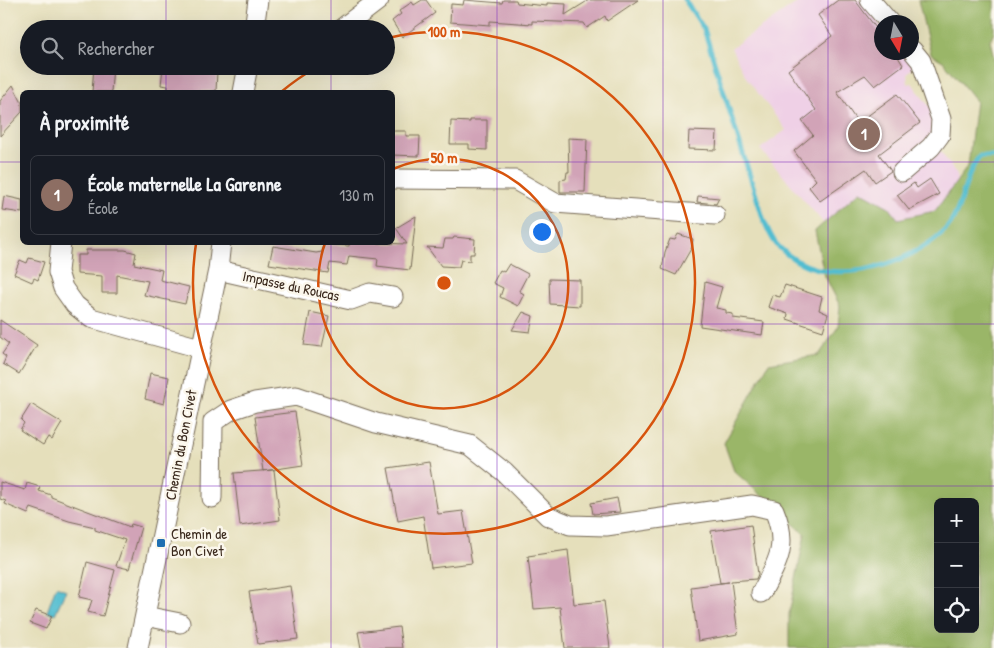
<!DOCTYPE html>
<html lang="fr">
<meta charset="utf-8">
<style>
:root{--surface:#171b24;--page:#242831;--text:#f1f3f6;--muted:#9ea1a6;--line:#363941;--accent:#1f6fb2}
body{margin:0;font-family:"Patrick Hand",sans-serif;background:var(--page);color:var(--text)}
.controls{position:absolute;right:15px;bottom:15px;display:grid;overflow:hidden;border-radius:8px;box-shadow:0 5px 20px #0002}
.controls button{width:45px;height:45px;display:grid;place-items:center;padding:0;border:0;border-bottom:1px solid var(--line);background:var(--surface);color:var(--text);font:25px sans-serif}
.compass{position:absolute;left:874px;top:15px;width:45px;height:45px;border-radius:50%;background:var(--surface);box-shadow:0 5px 20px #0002;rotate:170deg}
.you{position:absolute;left:541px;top:231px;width:18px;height:18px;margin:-12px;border:4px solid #fff;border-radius:50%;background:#1a73e8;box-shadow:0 0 0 8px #1a73e833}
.badge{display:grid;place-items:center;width:32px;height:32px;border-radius:50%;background:var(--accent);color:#fff;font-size:16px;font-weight:700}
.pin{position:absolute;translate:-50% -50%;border:2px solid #fff;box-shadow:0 1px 5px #0006}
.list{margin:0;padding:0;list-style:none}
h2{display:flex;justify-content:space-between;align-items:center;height:65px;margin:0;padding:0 20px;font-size:21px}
h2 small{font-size:16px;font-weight:400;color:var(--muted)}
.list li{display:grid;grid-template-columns:32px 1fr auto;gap:15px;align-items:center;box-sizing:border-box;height:80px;margin:0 10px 10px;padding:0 10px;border:1px solid var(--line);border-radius:8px}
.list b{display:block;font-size:19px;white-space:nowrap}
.list p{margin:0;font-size:16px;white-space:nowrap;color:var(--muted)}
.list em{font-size:16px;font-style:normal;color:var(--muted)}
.icon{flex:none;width:28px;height:28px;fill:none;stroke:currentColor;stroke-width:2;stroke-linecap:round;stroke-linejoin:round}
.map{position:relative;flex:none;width:994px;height:648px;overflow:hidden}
.search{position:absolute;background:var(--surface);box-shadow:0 5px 20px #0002;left:20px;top:20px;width:375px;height:55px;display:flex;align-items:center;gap:12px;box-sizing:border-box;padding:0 18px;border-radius:28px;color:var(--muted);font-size:19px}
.panel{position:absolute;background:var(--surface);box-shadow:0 5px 20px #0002;left:20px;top:90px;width:375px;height:155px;border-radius:8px}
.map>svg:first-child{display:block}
.built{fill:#efd0e6}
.forest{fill:#9ab668;stroke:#6a7043;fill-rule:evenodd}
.water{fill:#53bdd0;stroke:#477477}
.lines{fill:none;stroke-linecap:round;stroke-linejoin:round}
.stream{stroke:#53bdd0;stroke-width:5}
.building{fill:#d1a3b7}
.minor-casing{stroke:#766955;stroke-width:21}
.minor{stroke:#fff;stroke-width:19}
.grid{fill:none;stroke:#7b2cbf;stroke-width:1;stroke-opacity:0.55}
.ring{fill:none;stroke:#d7540e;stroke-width:2.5}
.poi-dot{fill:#1f6fb2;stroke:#fbf7ec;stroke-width:2}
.labels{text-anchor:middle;stroke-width:5;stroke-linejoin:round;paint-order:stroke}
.street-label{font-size:15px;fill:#3b2a1e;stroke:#fbf7ec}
.poi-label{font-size:15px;fill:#3b2a1e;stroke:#fbf7ec;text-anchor:start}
.centre{fill:#d7540e;stroke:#fbf7ec;stroke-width:2.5}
.ring-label{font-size:15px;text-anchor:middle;font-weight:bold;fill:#d7540e;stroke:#fbf7ec;stroke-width:5;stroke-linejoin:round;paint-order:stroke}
</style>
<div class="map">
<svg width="994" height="648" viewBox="0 0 994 648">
<rect width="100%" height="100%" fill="#fbf7ec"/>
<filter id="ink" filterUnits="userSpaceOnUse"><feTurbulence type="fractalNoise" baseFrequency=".02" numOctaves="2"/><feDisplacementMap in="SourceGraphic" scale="10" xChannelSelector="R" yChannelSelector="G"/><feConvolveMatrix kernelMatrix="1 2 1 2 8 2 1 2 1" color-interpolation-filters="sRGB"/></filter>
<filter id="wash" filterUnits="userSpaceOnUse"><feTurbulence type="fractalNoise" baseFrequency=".0096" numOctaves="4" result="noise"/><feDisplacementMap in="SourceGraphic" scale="20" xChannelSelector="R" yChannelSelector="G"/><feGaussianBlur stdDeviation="1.12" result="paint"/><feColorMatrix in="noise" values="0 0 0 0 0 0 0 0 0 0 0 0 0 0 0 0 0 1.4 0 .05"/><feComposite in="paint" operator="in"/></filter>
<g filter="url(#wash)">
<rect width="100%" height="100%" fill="#e5dfbb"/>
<path class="built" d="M801,0H860L881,26L882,52L904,53L915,65L907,73L908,84L912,83L931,109L937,146L957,175L954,208L857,262L760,149L786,130L746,77L731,48Z"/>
<path class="forest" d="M918,0H994V32L990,40L994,58V648H789V614L805,534L734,471L724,443L769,363L819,355L838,327L840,306L824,274L815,231L860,191L889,207L898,219L935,211L968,166L976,101L943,61L931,54ZM938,502H975V629H938Z"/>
<path class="water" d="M56,586L66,590L55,614L47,612Z"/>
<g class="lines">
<path class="stream" d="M685,0L704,29L764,221C768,229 772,241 779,247C822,292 904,269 944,231C964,212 962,177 980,156H994"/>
</g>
<g id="blocks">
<path class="building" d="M422,0H426L435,13L402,37L392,21L401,14L399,11L412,2L414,5Z
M464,0L502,3L503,0H516L517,3L547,6V3L566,4L565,15L589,0H638L607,21L605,16L587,28L584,23L532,21V24L490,21V25L450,22L451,4L463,5Z
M838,0H855L882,36V52H895L903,65L875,86L865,75L837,92L858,123L897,94L920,123L879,154L891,171L875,182L866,169L820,201L809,187L816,180L794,151L813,135L802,121L816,110L788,70L832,36L818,15Z
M94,66H113L111,92H92Z
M163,67L217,72L216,91L168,92V86L161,85Z
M13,85L22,103V112L0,136V101Z
M470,120H487V150L469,149V144H450L451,121L470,122Z
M392,131H406V136H420L419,156L392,155Z
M689,131L717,132L716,150L688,149Z
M568,138L587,139L585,192H560V180L566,179L567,172H569Z
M930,179L939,194L909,210L897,195L914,183L917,188Z
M4,196L22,200V213L2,210Z
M698,196L719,198L716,204L697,202Z
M416,216L410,270L377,266L378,259L349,256L347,265L330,263L328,273L269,264L273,246L316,253L322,252L324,244L349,246L350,242L407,244L396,228Z
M678,234L693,239L692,247L676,275L662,269L665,252L670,239L675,240Z
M454,237L475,239L474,254H470V261L461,260L459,267L441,266L427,247L443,248L445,239H453Z
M86,250H125L136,253L134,264L162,270L160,280L189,287L185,304L144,295L148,281L117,275V293H102V276L77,274V255H86Z
M29,258L44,262L38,280L34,278L32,282L14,274L20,260L27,263Z
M509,264L528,274L519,291L524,294L518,306L500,297L503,288L493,283L500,270L504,272Z
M549,279L580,280V306L550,304Z
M705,282L722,287L716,308L726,310V313L733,314V318L764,322L762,335L700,326Z
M785,285L822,297L819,310L828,314L823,331L787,319L788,314L768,307L772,295L780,297Z
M310,312L329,316L322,347L304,345Z
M523,312L533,316L530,332L512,330Z
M0,320L37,345L19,374L3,364L6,357L2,354L9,344L0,337Z
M150,373L169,377L164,404L145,399Z
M31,404L62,423L52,440L48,437L43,445L20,430L24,423L21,420Z
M295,412L303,465L263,471L255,417Z
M429,462L438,514L463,511L472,563L431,568L423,516L398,521L388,468Z
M274,470L280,520L240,526L234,473Z
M0,482L25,490L27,483L40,487L39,491L51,495V497L130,527L131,524L141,527L129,569L116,566L125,540L95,530V527L69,521L31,508L28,514L5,504L6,501L0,499Z
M617,498L620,512L593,514L591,503Z
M751,525L758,574L756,579L731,581L738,634L698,641L691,587L729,582L720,583L711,531Z
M568,550L574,604L604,601L610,648H565L560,607L534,609L528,556Z
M87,562L115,570L103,616L88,612L92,600L79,597Z
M290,586L298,639L258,644L249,592Z
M36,610L52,616L46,629L30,623Z
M399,627L402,648H361L358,632Z"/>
</g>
</g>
<g filter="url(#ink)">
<use href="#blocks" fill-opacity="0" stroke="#766955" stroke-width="1"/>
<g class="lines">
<defs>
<path id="minor" d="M870,0L889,22
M254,29L258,0
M341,29L379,0
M243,92L248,66
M902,172L931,147L940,135L941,119L921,61L912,50
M392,179L515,180L555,203L715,215
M61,242L58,272L63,288L75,305L91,318L200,348
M218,270L351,300L370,293L393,297
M212,498L213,422L231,410L255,402L296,396L376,423L470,445L504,472L548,516L570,525L606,526L752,505L774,510C789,545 778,562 761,593
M145,616L180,623
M138,648L218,270L221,242"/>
</defs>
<use href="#minor" class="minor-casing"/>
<use href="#minor" class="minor"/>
</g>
</g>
<path class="grid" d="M166,0V29M331,0V29M497,0V648M663,0V648M828,0V648M166,66V92M331,66V92M0,162H22M392,162H994M166,242V648M331,242V648M0,324H994M0,486H994"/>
<g class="ring">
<path d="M393 169A125 125 0 1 1 325 243"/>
<path d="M281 92A251 251 0 0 1 317 67M388 38A251 251 0 1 1 196 244"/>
</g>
<rect class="poi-dot" x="156" y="538" width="10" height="10" rx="2.5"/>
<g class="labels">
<g class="street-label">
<text transform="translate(291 286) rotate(12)" y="5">Impasse du Roucas</text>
<text transform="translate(181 445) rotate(-79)" y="5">Chemin du Bon Civet</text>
</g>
<g class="poi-label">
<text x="171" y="539">Chemin de<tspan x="171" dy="17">Bon Civet</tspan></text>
</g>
</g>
<circle cx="444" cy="283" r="8" class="centre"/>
<g class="ring-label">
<text x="444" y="37">100 m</text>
<text x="444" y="163">50 m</text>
</g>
</svg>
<div class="controls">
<button>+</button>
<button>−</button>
<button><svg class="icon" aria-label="locate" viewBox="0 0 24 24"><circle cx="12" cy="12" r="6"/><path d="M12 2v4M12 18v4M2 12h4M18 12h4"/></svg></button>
</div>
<svg class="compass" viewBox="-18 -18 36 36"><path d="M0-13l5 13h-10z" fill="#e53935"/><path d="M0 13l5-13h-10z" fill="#9ea1a6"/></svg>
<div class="you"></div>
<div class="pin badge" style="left:864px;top:134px;background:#8d6e63">1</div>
<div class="search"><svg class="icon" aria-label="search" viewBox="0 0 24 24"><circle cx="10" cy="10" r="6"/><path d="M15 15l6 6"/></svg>Rechercher</div>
<section class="panel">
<h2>À proximité<small></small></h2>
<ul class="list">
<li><span class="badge" style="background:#8d6e63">1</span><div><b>École maternelle La Garenne</b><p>École</p></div><em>130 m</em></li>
</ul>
</section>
</div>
